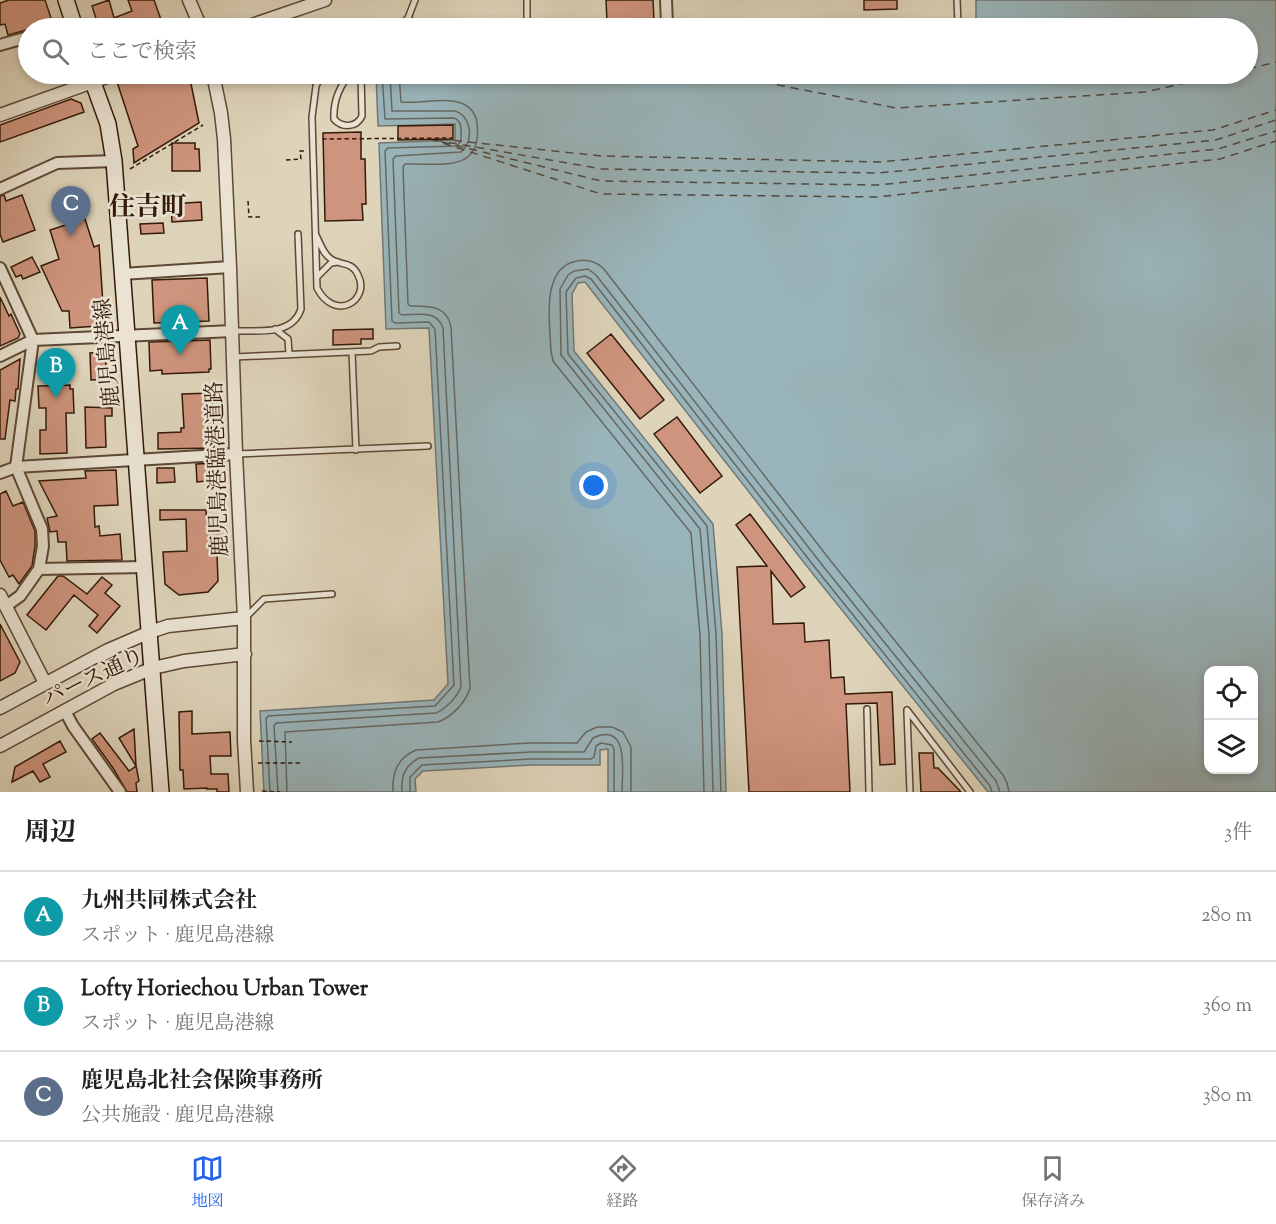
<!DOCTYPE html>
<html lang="ja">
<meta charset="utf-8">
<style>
:root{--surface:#fff;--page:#f2f2f2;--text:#202124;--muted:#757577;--line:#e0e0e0;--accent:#2563eb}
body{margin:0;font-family:"Sorts Mill Goudy","Noto Serif JP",serif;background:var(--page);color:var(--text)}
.controls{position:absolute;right:18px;bottom:18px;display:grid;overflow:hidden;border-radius:12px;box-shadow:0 3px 9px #0003}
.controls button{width:54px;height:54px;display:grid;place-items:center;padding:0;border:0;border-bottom:2px solid var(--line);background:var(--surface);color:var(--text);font:30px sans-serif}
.you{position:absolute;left:594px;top:486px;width:21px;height:21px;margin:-15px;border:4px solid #fff;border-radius:50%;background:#1a73e8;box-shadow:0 0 0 9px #1a73e833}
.badge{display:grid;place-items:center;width:39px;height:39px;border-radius:50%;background:var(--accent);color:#fff;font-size:20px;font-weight:700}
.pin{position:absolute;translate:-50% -50px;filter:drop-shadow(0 2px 3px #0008)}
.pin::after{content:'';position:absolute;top:32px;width:21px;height:18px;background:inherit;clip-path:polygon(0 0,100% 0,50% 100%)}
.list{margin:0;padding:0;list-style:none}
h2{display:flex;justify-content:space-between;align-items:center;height:78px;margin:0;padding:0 24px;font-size:26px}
h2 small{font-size:20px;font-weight:400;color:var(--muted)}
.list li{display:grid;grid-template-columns:39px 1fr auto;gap:18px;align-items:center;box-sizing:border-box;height:90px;padding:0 24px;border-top:2px solid var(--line)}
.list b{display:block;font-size:22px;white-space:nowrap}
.list p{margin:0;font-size:20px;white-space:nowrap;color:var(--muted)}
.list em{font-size:20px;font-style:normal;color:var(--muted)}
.icon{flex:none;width:33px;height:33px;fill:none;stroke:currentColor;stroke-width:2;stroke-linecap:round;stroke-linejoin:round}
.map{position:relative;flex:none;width:1276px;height:792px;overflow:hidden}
.search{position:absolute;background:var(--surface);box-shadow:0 3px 9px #0003;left:18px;right:18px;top:18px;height:66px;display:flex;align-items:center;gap:15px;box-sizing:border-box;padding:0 21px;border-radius:33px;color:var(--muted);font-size:22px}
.sheet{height:348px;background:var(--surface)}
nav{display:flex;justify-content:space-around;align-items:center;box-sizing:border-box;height:84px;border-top:2px solid var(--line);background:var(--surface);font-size:16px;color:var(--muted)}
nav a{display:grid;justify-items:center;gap:3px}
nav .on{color:var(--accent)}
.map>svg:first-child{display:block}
.water{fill:#99b5bb;stroke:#717774;stroke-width:1.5;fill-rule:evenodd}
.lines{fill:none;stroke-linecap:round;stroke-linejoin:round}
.shore{stroke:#666862;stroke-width:1.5}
.ferry{stroke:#52483f;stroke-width:1.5;stroke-dasharray:8 6;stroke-linecap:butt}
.building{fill:#ce947d;stroke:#341a0a;stroke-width:1.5}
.service-casing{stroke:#5e4836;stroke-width:8}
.minor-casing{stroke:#5e4836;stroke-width:14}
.tertiary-casing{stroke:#5e4836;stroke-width:15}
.secondary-casing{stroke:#341a0a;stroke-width:18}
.path{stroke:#341a0a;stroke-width:1.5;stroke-dasharray:4.5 3;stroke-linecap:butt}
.service{stroke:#eae3d2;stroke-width:5}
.minor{stroke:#eae3d2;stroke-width:10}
.tertiary{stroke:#eae3d2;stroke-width:12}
.secondary{stroke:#eae3d2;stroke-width:15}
.labels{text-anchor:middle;stroke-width:5;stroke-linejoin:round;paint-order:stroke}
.street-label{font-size:22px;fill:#341a0a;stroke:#eae3d2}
.quarter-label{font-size:26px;font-weight:bold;fill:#341a0a;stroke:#eae3d2}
</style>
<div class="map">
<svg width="1276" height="792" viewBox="0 0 1276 792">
<rect width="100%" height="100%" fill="#ded4ba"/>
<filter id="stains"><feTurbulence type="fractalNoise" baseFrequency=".00333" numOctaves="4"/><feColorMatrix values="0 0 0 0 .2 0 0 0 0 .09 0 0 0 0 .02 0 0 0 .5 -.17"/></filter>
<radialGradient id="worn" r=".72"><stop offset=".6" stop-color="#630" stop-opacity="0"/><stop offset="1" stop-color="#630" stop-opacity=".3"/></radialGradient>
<path class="water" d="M976,0H1276V792H988L813,574L585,282L578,283L572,294L574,351L713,524L722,634L726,792H608V749L600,750V765H531L423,771L415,779L416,792H264L260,711L434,700L448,684L429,328L386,329L379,143L455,140V124L378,126L376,74H1248V28H976ZM1208,670H1254V770H1208Z"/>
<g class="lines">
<path class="shore" d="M270,792L266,719L268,716L435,706L454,685L435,329L429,322L395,323L392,321L385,151L388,148L457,146L461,141C461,132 463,121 454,118L385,119L382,74
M278,792L274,726L276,723L436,713C446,709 457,697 461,687L443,328C437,309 417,315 402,315L399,313L393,159L396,156L461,152C474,142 472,116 455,111H392L390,74
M287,792L285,732L438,722C452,717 466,702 470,688L451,327C447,305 429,306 410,306L408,304L403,167L405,164C440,163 483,174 477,123C476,114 470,106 461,103C445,97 419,104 401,102L399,74
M393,792C392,773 397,758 416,750L530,743H577L586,732L597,727H612L623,732L631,747V792
M402,792C401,777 404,766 419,758L531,752H584L593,738C630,721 622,772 622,792
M410,792V777L422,765L531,759H591L594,757L596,746L601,743L612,745L614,749V792
M704,792L700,635L691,533L553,361L551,351C550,325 540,267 577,261C587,259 595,261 603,268L830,560L1003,775L1007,783L1009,792
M713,792L709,635L700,529L561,355L560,289L568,275L574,271L588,269L596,275L823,566L996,781L1000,792
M721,792L716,634L707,526L568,354L566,292L576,278L585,276L591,279L817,570L990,786L992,792"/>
<path class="ferry" d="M1248,69L1276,62
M722,74L896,108L1145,92L1226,74
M430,139L601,194L877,197L1220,159L1276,141
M440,139L602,156L880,162L1213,130L1276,110
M435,140L602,169L879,173L1216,140L1276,120
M442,142L601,181L878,185L1218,149L1276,131"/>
</g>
<path class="building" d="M9,0H45L52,21L34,28L8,35L5,24L0,25V3Z
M109,0L114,18L132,11L128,0H154L164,28H99L92,6Z
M606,0H653L654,22H607Z
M864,0H897V9L864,10Z
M138,74H189L199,123L134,163L133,149L138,146L117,82Z
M71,99L81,103L84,112L0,142V125Z
M453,125V139L398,140V126Z
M361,132V159H365L366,204H362L363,220L325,221L323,133Z
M172,143H195V149H199L200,171H172Z
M4,195L6,201L22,195L35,230L3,242L0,234V196Z
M201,202L202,220L172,222L171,204Z
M85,219L94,247L99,245L104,319L98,326L70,328L69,311H62L41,266L59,259L50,230Z
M163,223L164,233L141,234L140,224Z
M32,257L40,272L23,279L21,275L16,277L11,267Z
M207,278L209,321L154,323L152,280Z
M0,297L9,316L11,314L20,334L18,338L0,346Z
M373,329V339H361V344L333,345V330Z
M611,334L664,400L640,419L587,353Z
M210,340L211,369H209V372L162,374V370L150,371L149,342Z
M105,352L106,367H109V379L91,380L90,353Z
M20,359L18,389H16L15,401L10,400L5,439H0V370Z
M70,385V389H73L74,413H66L67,453L40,454V430H46V408H39L38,386Z
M212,393L214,448L158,449V433L181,432V428H184L182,394Z
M85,407L112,408V416H105L106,447L86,448Z
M677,417L722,476L700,493L654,434Z
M215,463L216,480L197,482L196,464Z
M157,468H174L175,482L157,483Z
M116,470L118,505L94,506L95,527L99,526L100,536L120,534L122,560L67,561L66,542H58L57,531L50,532L47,518L57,516L39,481L86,478L85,471Z
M6,491L13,506L23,502L35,531V546L32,566L19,584L13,575L9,577L0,560V494Z
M160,510H206L207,524L220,523L221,536H219L217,554L218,581L208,592L179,595L165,584L163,552L187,551L186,519L160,520Z
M750,514L805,587L791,597L771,571L773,624L804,623L805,642L829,640L831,678L844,677L845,694L892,692L895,764L880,765L877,703L846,704L850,792H749L737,567L767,566L736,525Z
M58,576H63L87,594L102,577L112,585L105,593L120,606L97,633L89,626L98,615L74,595L46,630L27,615Z
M0,624L20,662L15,673L0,681Z
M192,711V734L230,732L231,756H210L211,774H228L229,792H217V789H207V788L184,789L183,770H180L179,712Z
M134,729L136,766L139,781L136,783L137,792H127L113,768L92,739L100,733L129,771L136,766L119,738Z
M60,741L66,752L43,764L50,777L40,782L33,771L12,782L15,767Z
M919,753H933L934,768H938L961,792H921Z"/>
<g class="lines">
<defs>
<path id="service" d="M408,18L419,28
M398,28L408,18L415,0
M527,28V0
M865,28L958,24L957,0
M350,74C339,87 333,101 334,119C343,129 357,127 362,116L361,74
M316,235C320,243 323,254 331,259C341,266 352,261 358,275C371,300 335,323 317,288L312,117L316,86L322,74
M317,277L331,263L338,262
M275,329L288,339L289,354
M233,331C256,330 292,337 301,309L298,234
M352,352L356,450
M234,357L371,351L379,347L397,346
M236,454L428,446
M246,617L264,599L332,594
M867,709L869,792
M907,710L970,792
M907,712L910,792"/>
<path id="minor" d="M666,0L667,24
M55,28L73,23
M0,45L28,37
M0,189L57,163L114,161
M0,268L33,340L16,467L42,529L43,546L39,569L20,596L6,606
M122,274L230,267
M0,356L33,340L233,331
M0,473L16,467L236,454
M39,569L143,567
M65,711L73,726L120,792"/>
<path id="tertiary" d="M189,0L201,28
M243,28L325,0
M213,74L221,113L224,139L230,267L236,454L244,618V740L247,792
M0,115L115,74
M0,595L45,683
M0,708L106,651L150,632L168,626L244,618
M0,746L114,684L153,668L184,661L245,654"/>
<path id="secondary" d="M66,0L75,28
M90,74L108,124L114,161L161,792"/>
</defs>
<use href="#service" class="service-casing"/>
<use href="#minor" class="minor-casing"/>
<use href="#tertiary" class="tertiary-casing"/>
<use href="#secondary" class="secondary-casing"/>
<path class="path" d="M322,139L453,138
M286,160L301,159L300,151H306
M130,169L203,125
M248,201L249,217H261
M259,741L292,742
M258,763H301
M262,791L280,792"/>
<use href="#service" class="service"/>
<use href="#minor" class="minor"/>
<use href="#tertiary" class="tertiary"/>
<use href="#secondary" class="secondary"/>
</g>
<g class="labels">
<g class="street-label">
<text transform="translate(106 353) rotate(-95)" y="8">鹿児島港線</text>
<text transform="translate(216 469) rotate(-92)" y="8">鹿児島港臨港道路</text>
<text transform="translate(93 676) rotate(-25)" y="8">パース通り</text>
</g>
<g class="quarter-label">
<text x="148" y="215">住吉町</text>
</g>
</g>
<rect width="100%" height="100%" filter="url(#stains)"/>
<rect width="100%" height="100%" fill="url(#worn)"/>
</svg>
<div class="controls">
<button><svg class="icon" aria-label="locate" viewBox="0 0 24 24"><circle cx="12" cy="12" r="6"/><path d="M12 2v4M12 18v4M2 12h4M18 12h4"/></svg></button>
<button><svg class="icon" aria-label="layers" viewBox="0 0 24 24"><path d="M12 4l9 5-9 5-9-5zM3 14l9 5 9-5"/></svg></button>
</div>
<div class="you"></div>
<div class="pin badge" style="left:180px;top:355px;background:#0f9aa8">A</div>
<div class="pin badge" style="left:56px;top:398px;background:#0f9aa8">B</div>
<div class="pin badge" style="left:71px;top:236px;background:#5c6f8a">C</div>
<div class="search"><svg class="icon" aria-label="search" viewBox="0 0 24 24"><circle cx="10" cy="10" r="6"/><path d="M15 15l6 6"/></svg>ここで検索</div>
</div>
<section class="sheet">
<h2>周辺<small>3件</small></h2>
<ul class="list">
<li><span class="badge" style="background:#0f9aa8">A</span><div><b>九州共同株式会社</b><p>スポット · 鹿児島港線</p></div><em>280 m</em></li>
<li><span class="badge" style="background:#0f9aa8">B</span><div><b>Lofty Horiechou Urban Tower</b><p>スポット · 鹿児島港線</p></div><em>360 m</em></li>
<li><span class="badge" style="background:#5c6f8a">C</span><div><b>鹿児島北社会保険事務所</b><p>公共施設 · 鹿児島港線</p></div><em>380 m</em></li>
</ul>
</section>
<nav>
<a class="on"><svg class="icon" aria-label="map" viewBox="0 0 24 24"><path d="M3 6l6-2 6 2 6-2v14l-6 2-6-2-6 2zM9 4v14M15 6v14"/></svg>地図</a>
<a><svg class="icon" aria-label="directions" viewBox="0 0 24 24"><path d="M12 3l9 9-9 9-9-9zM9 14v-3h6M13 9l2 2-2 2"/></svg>経路</a>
<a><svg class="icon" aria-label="saved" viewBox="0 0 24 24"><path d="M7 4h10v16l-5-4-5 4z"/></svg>保存済み</a>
</nav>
